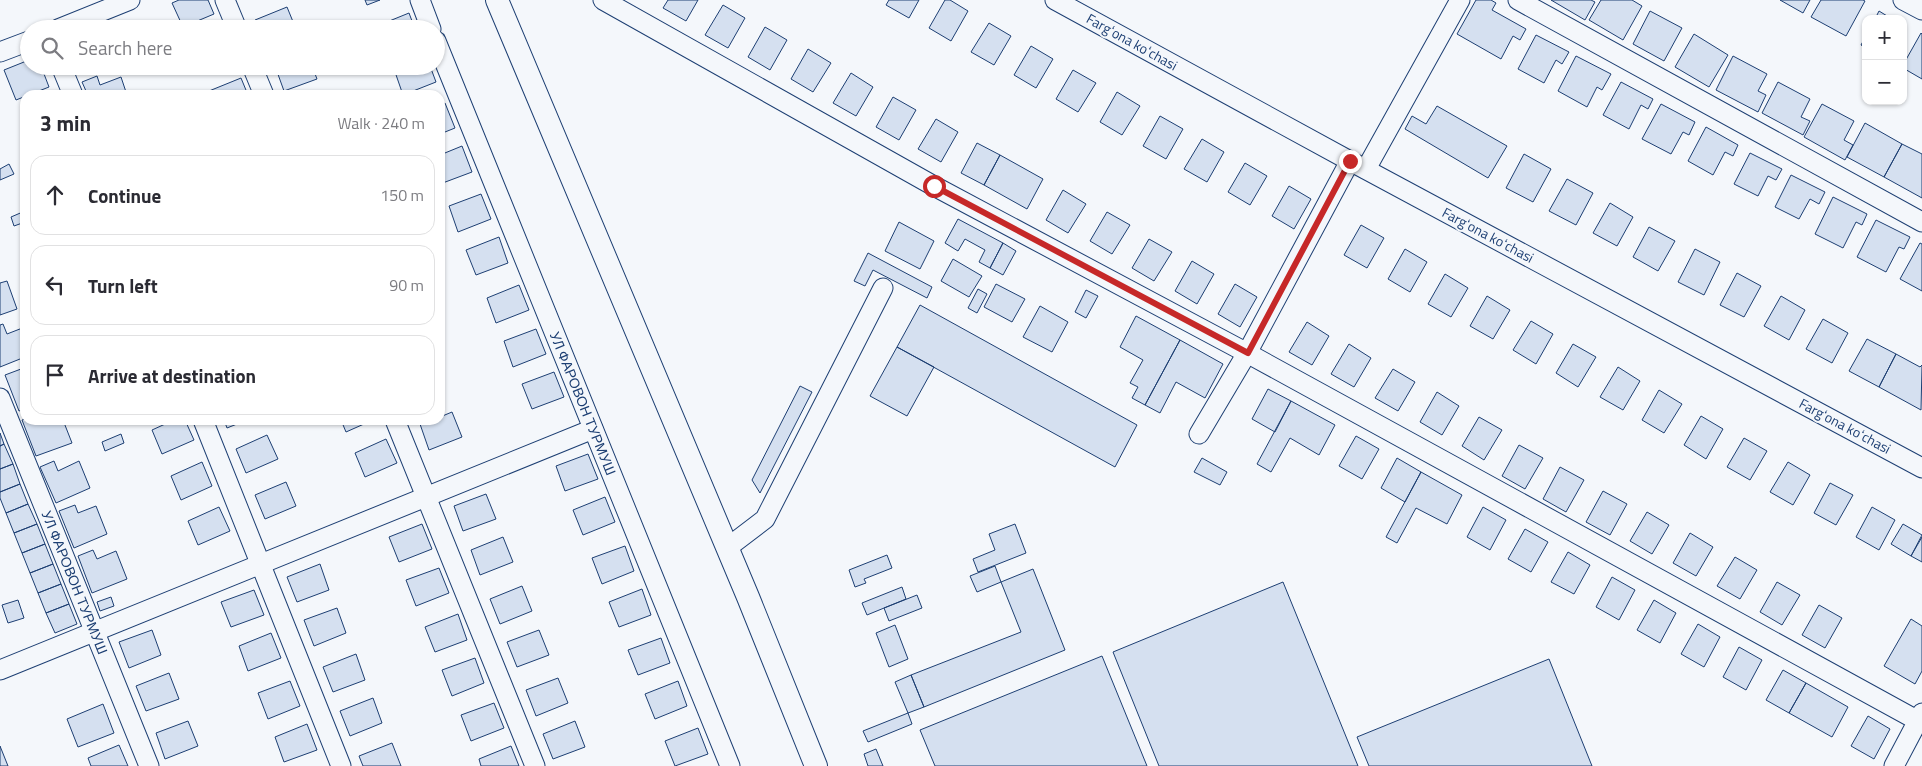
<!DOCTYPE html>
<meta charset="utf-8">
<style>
:root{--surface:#fff;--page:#f7f7f7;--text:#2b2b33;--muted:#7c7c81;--line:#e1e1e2}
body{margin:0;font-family:"Titillium Web",sans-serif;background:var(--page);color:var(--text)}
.controls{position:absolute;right:15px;top:15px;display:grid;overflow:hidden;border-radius:10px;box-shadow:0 1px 4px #0004}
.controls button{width:45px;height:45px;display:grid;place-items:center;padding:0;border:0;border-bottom:1px solid var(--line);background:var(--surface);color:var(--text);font:25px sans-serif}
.stop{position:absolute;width:15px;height:15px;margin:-11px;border:4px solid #c62828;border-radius:50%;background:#fff}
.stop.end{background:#c62828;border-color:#fff;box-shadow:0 1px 5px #0008}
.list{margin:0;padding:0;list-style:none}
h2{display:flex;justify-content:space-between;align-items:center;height:65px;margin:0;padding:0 20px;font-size:21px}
h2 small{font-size:16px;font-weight:400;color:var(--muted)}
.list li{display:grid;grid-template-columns:32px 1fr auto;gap:15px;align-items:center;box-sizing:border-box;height:80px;margin:0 10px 10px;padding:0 10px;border:1px solid var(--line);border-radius:15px}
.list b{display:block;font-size:19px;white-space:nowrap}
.list em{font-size:16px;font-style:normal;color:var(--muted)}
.icon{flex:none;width:28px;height:28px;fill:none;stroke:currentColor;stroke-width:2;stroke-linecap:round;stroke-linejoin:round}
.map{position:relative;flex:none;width:1922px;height:766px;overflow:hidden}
.search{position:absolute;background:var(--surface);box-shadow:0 1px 4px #0004;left:20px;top:20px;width:425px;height:55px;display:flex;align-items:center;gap:12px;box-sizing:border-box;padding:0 18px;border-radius:28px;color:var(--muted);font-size:19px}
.panel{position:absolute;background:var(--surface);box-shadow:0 1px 4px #0004;left:20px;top:90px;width:425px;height:335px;border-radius:15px}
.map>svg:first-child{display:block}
.building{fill:#d5e0f0;stroke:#1d3f73}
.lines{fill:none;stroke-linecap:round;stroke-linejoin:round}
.minor-casing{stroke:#1d3f73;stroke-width:21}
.major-casing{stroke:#1d3f73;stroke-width:24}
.minor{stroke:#f4f7fb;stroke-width:19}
.major{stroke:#f4f7fb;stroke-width:22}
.route{stroke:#c62828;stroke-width:6}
.labels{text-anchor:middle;stroke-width:4;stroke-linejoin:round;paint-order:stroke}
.street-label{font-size:14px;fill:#1d3f73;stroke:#f4f7fb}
</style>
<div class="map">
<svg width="1922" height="766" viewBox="0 0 1922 766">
<rect width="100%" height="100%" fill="#f4f7fb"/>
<path class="building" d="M179,0H208L214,14L183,27L172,3Z
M365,0H380L367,5Z
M668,0H698L686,21L663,8Z
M889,0H919L909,18L886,5Z
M945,0H950L968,11L951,41L929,28Z
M1476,0H1491L1496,3L1492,10L1526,29L1520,40L1513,36L1501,59L1457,34Z
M1551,0H1591L1595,2L1585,20Z
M1601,0H1632L1642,6L1623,40L1589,20Z
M1780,0H1810L1803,13Z
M1821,0H1863L1865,1L1846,36L1811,17Z
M723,5L745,18L728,48L705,35Z
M287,7L296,29H258L255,20Z
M1650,11L1682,28L1664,61L1633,44Z
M1879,11L1892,19H1875Z
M409,13L415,29H378L377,26Z
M989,23L1011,36L994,65L971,52Z
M765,27L787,40L770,70L748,57Z
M1921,33L1922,34V79L1903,68V65Z
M1694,34L1728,55L1709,87L1675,67Z
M1536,35L1569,52L1562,64L1556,60L1544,83L1518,69Z
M1866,36V48L1861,45Z
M1031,46L1053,59L1036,88L1014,75Z
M808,49L831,63L813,92L791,79Z
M1576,56L1611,74L1602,90L1597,87L1587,107L1558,91Z
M1733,56L1767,74L1758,91L1766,95L1758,112L1716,90Z
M29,60V66H41L49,87L16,100L4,70Z
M72,66H97L75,75Z
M275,66H312L317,79L284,91Z
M401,66H430L436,82L403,95L394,69Z
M1073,70L1096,83L1078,112L1056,99Z
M851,73L873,87L856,116L833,103Z
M97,76L100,85L121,77L127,95H85L83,92L86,91L82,82Z
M241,78L248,95H211L209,91Z
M1621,82L1653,99L1648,109L1641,105L1629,129L1603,115Z
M1778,82L1810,99L1801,117L1810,121L1803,135L1762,113Z
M1117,92L1140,106L1122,135L1100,122Z
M893,97L916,110L899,140L876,127Z
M445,103L455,128L440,134V105Z
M1661,104L1695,122L1689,135L1683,132L1671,154L1642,139Z
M1822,104L1854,121L1844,140L1853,145L1845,160L1804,137Z
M1437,106L1507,146L1488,178L1405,129L1412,116L1426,124Z
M1160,116L1183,129L1166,159L1143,146Z
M936,119L958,132L941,162L918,149Z
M1865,123L1902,144L1884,177L1847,157Z
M1706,127L1738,145L1733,156L1725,152L1713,175L1688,161Z
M1202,139L1224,152L1207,182L1184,169Z
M977,143L1000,155L984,185L961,173Z
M1902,144L1922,154V198L1884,177Z
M462,146L472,172L440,184V155Z
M1750,153L1782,169L1776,180L1768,176L1758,196L1734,184Z
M1524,154L1551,169L1533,202L1506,188Z
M1000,155L1043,179L1027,209L984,185Z
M1245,163L1267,176L1250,205L1228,192Z
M9,164L14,174L0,180V169Z
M1791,175L1825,192L1819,204L1810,199L1799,219L1775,207Z
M1567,179L1593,193L1576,225L1549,211Z
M1289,186L1311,199L1294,229L1272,216Z
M1063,190L1086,204L1068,233L1046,220Z
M481,194L491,219L458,232L449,206Z
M1833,197L1867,214L1862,225L1856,222L1843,248L1815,234Z
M1610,203L1633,217L1617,246L1593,233Z
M25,211V222L14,226L11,217Z
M1107,212L1130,225L1112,254L1090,241Z
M958,219L1003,243L990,268L979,262L985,250L965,239L958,251L945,243Z
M1876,220L1910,237L1904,249L1899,247L1886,272L1857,257Z
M899,222L934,241L920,269L885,251Z
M1361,225L1384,238L1367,268L1344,255Z
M1649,227L1675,241L1658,271L1633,257Z
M499,237L508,263L476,275L466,250Z
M1149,239L1172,252L1154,281L1132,268Z
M1003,243L1016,251L1003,275L990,268Z
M1920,243L1922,244V291L1900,279Z
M1405,249L1427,262L1410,292L1388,279Z
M1695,249L1720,262L1704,295L1678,282Z
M868,253L932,287L927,298L873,270L865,286L854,281Z
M953,259L982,276L969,297L941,281Z
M1192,261L1214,274L1197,304L1175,291Z
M1737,273L1761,286L1744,317L1720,305Z
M1445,274L1468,288L1451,317L1428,304Z
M7,281L17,309L0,315V283Z
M996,284L1025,299L1012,322L984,307Z
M1235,284L1257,297L1240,327L1218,314Z
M519,285L529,310L496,323L487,298Z
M978,289L987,294L977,313L968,308Z
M1086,290L1098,296L1086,318L1075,312Z
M1487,296L1510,310L1493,339L1470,326Z
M1781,296L1805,310L1789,340L1764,326Z
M920,305L1137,425L1115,467L897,347Z
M1040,306L1068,322L1052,352L1023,337Z
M1136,316L1180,340L1145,405L1132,398L1138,387L1130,383L1143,360L1120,347Z
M1823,319L1848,333L1832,363L1806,349Z
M1531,321L1553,334L1536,364L1513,350Z
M1307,322L1329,336L1312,365L1289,352Z
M3,324L7,334L25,327V357L0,367V325Z
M536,329L546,354L513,367L504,341Z
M1867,339L1896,354L1879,387L1849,371Z
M1180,340L1223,364L1205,398L1176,382L1160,413L1145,405Z
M1349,344L1371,358L1354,387L1331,374Z
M1573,344L1596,357L1578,387L1556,373Z
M897,347L934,367L907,416L870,396Z
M1896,354L1920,367L1922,365L1921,410L1879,387Z
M1618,367L1640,381L1623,410L1600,397Z
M21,369L25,377V409L19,411L5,375Z
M1393,369L1415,382L1398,411L1375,398Z
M554,372L564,397L532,409L522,384Z
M800,386L812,392L760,493L752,480Z
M1268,389L1291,401L1275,432L1252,419Z
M1659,390L1682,404L1664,433L1642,420Z
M1437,392L1459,406L1442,435L1420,422Z
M1291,401L1335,425L1319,455L1290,438L1271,472L1257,464Z
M452,412L462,437L429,450L420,424L431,420H440V417Z
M1701,416L1723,429L1706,459L1684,445Z
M1479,417L1502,430L1484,460L1462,446Z
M25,419L41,420L42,423L49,420H63L72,443L36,456L22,420Z
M174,420H185L194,440L162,454L152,430Z
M224,420H247L227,428Z
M341,420H373L346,432Z
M0,433L4,444L0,446Z
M121,434L124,443L105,451L102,442Z
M267,435L278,459L246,473L236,449Z
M1356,436L1379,449L1362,479L1339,466Z
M1744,438L1767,451L1750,480L1727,467Z
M386,439L397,463L365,477L355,453Z
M4,444L13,464L0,469V446Z
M1519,445L1543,458L1525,489L1502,476Z
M588,454L598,479L565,491L556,466Z
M1202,458L1227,472L1220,485L1194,472Z
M1397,458L1421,472L1405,502L1381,488Z
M54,461L58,471L79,461L90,488L56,503L40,467Z
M202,462L212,486L181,500L171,476Z
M1788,462L1810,475L1793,505L1770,492Z
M13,464L20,484L0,492V469Z
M1560,467L1584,480L1566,512L1543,499Z
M1421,472L1462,495L1447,524L1416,508L1397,543L1386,537Z
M286,482L296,506L265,519L255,495Z
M1830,483L1853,495L1836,525L1814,513Z
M20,484L28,504L6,513L0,498V492Z
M1603,491L1627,504L1610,535L1586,522Z
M486,494L496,519L463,531L454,506Z
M605,497L615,522L583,535L573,510Z
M28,504L37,524L14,533L6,513Z
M75,505L78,513L96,506L107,534L74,548L59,511Z
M219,507L230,531L198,545L188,521Z
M1483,507L1506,520L1490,550L1467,537Z
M1872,507L1895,520L1879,550L1856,537Z
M1647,512L1669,525L1652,554L1630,541Z
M37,524L45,544L22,553L14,533Z
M422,524L432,549L399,562L389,537Z
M1015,524L1026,553L978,572L973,559L995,550L989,534Z
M1903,524L1922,535L1911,556L1891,544Z
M1525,529L1548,542L1531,572L1508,559Z
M1690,533L1713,547L1696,576L1673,563Z
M503,537L513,562L480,575L471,550Z
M1922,537V562L1911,556Z
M45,544L53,564L30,573L22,553Z
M625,546L634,571L602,584L592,558Z
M93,550L97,559L116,551L127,579L92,593L78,556Z
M1568,552L1590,565L1574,594L1551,582Z
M887,555L892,568L864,579L866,583L855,587L849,570Z
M1735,557L1757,570L1740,599L1717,586Z
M53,564L61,584L38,593L30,573Z
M320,564L329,590L297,602L287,577Z
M995,566L1001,582L977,592L970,576Z
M439,568L449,593L416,606L406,580Z
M1033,569L1065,650L924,707L911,675L1021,632L1001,582Z
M1612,577L1635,590L1619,620L1596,607Z
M1283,582L1358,766H1159L1113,652Z
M1777,582L1800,595L1782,625L1760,612Z
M61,584L69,604L46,613L38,593Z
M522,586L532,611L500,624L490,599Z
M902,587L906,599L867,615L862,603Z
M642,589L651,615L619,627L609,602Z
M254,590L264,615L231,627L221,602Z
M917,595L922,608L889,621L884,608Z
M111,597L114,606L100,611L97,602Z
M18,600L24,618L8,623L2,605Z
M1654,600L1676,613L1660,643L1637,630Z
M69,604L77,624L55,633L46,613Z
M1819,605L1842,618L1825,648L1802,635Z
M337,608L346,633L314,646L304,620Z
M458,614L467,640L435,652L425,627Z
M1911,619L1922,626V671L1915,684L1884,666Z
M1698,624L1720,637L1704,667L1681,654Z
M895,625L908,659L889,667L876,633Z
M152,630L161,655L129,668L119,642Z
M539,630L549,655L517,667L507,642Z
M271,633L281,658L248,671L239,646Z
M661,638L670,663L638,675L628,650Z
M1739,647L1762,660L1746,690L1723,677Z
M356,654L365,680L333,692L323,667Z
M1102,656L1147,766H935L920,730Z
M475,658L484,683L452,696L442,670Z
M1549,659L1592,766H1369L1357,737Z
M1783,670L1806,683L1789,713L1766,700Z
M169,673L179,699L146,711L136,686Z
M911,675L924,707L908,713L895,682Z
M558,678L568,703L536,716L526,690Z
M290,681L300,706L268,719L258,693Z
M678,681L687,706L655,719L645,694Z
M1806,683L1848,707L1832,737L1789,713Z
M373,698L382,723L350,736L340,711Z
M494,703L504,728L471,741L461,715Z
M103,704L114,733L78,747L67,719Z
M908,713L912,724L868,742L863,731Z
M1868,716L1890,729L1874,759L1851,746Z
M188,721L198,746L165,759L156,733Z
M575,721L585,747L553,759L543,734Z
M307,724L317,750L284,762L275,737Z
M698,728L708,754L675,766L665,741Z
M392,743L401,766H363L359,756Z
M119,745L128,766H91L88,758Z
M0,746L8,766H0Z
M511,746L519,766H481L479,759Z
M876,749L883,766H868L864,754Z"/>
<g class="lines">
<defs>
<g id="minor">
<path d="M225,0L237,29"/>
<path d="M420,0L431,29"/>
<path d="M603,0L934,186L1247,353L1922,723"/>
<path d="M1055,0L1350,161L1922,468"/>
<path d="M1518,0L1922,222"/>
<path d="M1903,0L1922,10"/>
<path d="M58,29L130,0"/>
<path id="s1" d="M436,41L730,766"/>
<path d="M0,52L29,41"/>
<path d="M61,66L73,95"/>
<path d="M252,66L264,95"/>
<path d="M1366,169L1460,0"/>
<path id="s2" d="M0,398L149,766"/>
<path d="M203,420L341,766"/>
<path d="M395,420L535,766"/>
<path d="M1199,434L1247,353L1350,161"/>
<path d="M727,548L765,519L883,288"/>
<path d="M0,670L593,429"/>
<path d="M1894,766L1922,713"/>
</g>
<path id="major" d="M497,0L748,597L816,766"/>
</defs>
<use href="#minor" class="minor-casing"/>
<use href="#major" class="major-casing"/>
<use href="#minor" class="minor"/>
<use href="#major" class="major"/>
</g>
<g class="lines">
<path class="route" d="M934,186L1248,353L1350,161"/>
</g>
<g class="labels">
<g class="street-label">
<text transform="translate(1132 42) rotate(29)" y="5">Fargʻona koʻchasi</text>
<text transform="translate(1488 235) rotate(28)" y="5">Fargʻona koʻchasi</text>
<text dy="5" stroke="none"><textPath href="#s1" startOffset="391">УЛ ФАРОВОН ТУРМУШ</textPath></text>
<text transform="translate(1845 426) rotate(28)" y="5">Fargʻona koʻchasi</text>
<text dy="5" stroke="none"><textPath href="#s2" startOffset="199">УЛ ФАРОВОН ТУРМУШ</textPath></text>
</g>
</g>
</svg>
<div class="controls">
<button>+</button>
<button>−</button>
</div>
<div class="stop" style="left:934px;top:186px"></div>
<div class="stop end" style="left:1350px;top:161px"></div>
<div class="search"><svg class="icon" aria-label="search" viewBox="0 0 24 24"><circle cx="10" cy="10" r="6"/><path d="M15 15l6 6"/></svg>Search here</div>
<section class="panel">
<h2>3 min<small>Walk · 240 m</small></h2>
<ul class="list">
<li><svg class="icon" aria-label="ahead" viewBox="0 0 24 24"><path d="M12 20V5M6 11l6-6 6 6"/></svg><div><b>Continue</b></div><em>150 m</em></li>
<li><svg class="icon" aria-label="left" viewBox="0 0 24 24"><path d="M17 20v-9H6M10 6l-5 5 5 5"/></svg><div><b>Turn left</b></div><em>90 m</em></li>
<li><svg class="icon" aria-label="arrive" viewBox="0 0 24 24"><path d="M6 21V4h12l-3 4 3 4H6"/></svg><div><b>Arrive at destination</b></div></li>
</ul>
</section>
</div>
